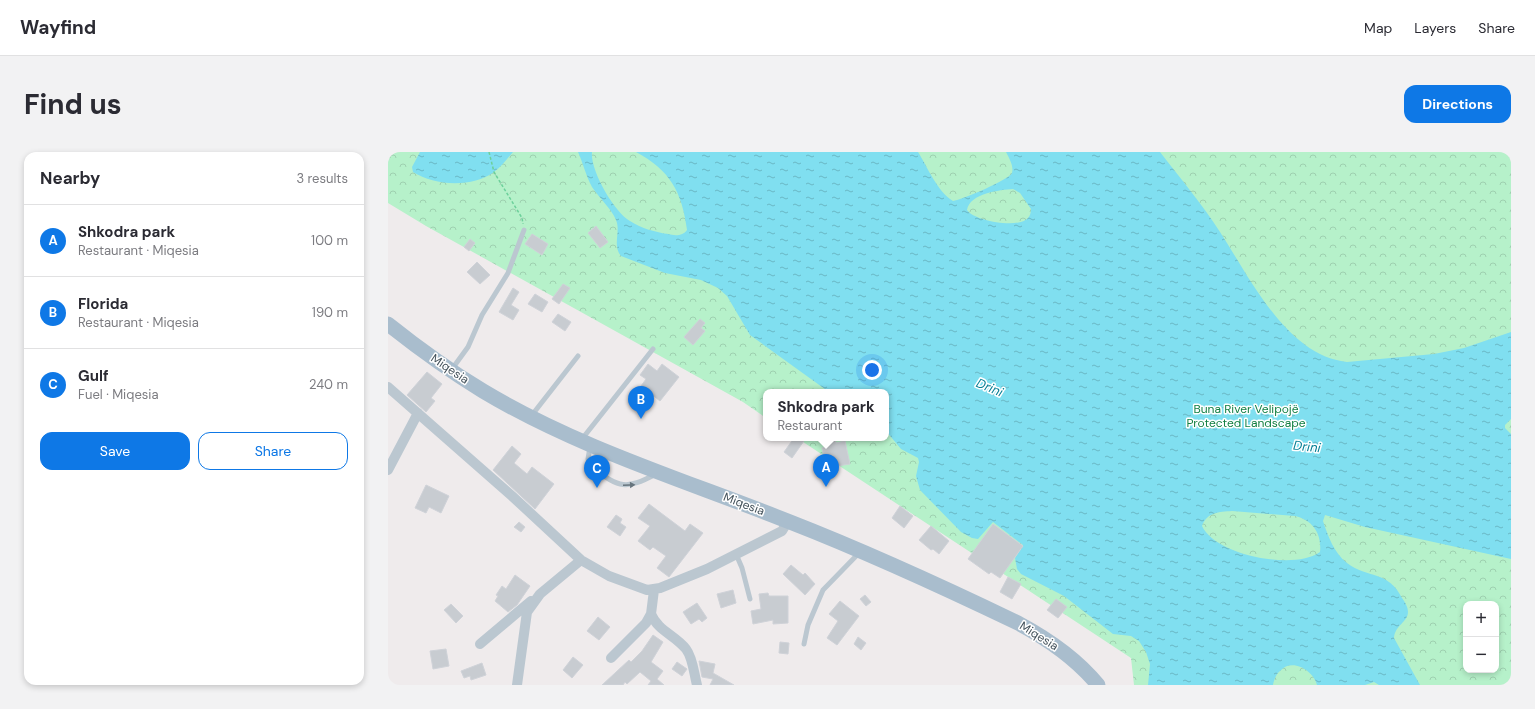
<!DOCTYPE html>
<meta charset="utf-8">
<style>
:root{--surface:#fff;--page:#f2f2f3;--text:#2b2b33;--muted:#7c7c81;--line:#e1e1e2;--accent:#0e78e6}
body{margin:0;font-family:"DM Sans",sans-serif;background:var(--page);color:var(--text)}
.controls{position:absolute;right:12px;bottom:12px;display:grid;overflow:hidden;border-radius:8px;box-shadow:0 2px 6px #0003}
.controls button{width:36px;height:36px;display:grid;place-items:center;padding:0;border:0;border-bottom:1px solid var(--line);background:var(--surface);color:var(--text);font:20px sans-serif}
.you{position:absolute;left:484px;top:218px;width:14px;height:14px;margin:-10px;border:3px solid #fff;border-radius:50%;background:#1a73e8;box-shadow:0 0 0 6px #1a73e833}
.badge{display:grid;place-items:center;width:26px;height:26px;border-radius:50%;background:var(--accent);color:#fff;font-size:13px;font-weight:700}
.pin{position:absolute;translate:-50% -33px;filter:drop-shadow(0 1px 2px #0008)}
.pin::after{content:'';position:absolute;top:21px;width:14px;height:12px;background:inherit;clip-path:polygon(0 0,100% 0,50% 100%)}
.popup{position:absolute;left:375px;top:237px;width:126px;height:52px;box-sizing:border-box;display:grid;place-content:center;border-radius:8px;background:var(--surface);filter:drop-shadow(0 1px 3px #0005);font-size:13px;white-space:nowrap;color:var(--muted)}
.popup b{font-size:15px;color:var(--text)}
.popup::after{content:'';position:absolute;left:50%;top:100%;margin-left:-8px;border:8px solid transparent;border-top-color:var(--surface)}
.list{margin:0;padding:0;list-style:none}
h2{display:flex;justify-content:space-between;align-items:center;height:52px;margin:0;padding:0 16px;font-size:17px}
h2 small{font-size:13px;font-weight:400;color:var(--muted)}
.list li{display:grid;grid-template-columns:26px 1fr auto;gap:12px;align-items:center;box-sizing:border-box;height:72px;padding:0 16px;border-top:1px solid var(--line)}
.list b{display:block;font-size:15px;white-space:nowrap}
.list p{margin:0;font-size:13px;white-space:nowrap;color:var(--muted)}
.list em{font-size:13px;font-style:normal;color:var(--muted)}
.actions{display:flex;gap:8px;padding:12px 16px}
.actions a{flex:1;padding:9px 0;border:1px solid var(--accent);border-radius:12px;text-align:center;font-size:14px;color:var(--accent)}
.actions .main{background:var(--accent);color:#fff}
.map{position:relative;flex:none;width:1123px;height:533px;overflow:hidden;border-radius:12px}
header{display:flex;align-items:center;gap:24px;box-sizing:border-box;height:56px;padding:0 20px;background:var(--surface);border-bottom:1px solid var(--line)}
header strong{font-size:19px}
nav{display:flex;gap:22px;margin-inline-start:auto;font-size:14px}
.intro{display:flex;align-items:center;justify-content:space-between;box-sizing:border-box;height:96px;padding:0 24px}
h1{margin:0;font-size:28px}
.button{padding:10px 18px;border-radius:12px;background:var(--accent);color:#fff;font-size:14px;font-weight:700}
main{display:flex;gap:24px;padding:0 24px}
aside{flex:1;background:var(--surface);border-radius:12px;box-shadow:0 2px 6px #0003}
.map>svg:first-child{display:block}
.park{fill:url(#park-crowns);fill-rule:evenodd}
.water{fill:url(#water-ripples);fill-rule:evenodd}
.building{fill:#c8ccd1;stroke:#cfd2d8}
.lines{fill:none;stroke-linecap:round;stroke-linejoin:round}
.path{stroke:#6cd09a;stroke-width:1.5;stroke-dasharray:3 2;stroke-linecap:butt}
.service{stroke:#bbc7d0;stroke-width:5}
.minor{stroke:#bbc7d0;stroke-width:10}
.primary{stroke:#a9bdcd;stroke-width:15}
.oneway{fill:#67747d}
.labels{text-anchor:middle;stroke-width:3;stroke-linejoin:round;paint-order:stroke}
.street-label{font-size:12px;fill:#43515a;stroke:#fff}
.park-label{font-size:12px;fill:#117f42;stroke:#fff}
.water-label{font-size:13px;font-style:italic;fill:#067f95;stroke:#fff}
</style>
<header>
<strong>Wayfind</strong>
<nav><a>Map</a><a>Layers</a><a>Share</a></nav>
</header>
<div class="intro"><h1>Find us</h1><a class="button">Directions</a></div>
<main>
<aside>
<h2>Nearby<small>3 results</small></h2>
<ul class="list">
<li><span class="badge">A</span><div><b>Shkodra park</b><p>Restaurant · Miqesia</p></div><em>100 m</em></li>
<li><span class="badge">B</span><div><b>Florida</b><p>Restaurant · Miqesia</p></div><em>190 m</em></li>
<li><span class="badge">C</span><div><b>Gulf</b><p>Fuel · Miqesia</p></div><em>240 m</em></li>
</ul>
<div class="actions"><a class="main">Save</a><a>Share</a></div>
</aside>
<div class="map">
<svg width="1123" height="533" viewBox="0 0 1123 533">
<defs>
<pattern id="park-crowns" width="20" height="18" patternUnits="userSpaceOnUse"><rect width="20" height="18" fill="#b6f1ca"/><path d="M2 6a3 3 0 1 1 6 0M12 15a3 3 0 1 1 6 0" fill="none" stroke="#9ed0b0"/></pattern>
<pattern id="water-ripples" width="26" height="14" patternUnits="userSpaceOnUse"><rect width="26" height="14" fill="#80dff0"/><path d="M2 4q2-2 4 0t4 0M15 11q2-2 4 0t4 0" fill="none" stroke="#6ab7c5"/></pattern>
</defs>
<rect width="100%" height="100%" fill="#efebec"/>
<path class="park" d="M0,0H1123V533H746L743,506L409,286H498V240H378V266L355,250L38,74L0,51ZM1078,452H1108V518H1078Z"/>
<path class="water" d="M32,0H125C119,7 113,15 106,20C84,36 47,34 25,20L24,15Z
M190,0H204C202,18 226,60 242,69C253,76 266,80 280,82C287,84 295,84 299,78C294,40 282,18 248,0H530C540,16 549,39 565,49C574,48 622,27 624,21C626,14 621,6 618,0H772C792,26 814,52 832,80C862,126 899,204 959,210L1046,202L1076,196L1123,180V267L1117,273V276L1123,282V407L977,375L937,363L935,369C940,384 946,401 959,411C980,427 1000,418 1014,446C1017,450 1020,455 1020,460C1020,470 1007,473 1006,486L1032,533H991L986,530L977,533H929C926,519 904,505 892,519C888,522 886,528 885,533H760L762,512L758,500L751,489L743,484L725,482L676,444L633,422L629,417L627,406L635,393L605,370L590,387L584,386L573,380L532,338L528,324L531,310L530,306L513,297L498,279V240H441L362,183L339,144L330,136L313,128L277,121L233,104C224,93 233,80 228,68C223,56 211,46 204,35C198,24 195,11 190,0ZM625,37L632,41L643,57C643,60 642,64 640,66C631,77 586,69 579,58C582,41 612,38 625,37ZM844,359L907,364C925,368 934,382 932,400C906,419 827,403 814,374C819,360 831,360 844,359Z"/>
<path class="building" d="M208,74L220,90L212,96L200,81Z
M144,82L160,92L154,103L137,92Z
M82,87L87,91L81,99L76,95Z
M89,110L102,123L92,132L79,120Z
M175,132L182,136L171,152L164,147Z
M125,136L131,140L123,153L131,158L125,168L111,160Z
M147,142L160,150L154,160L140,152Z
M170,162L183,170L177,179L164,170Z
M312,167L317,171L313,176L317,179L305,193L296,185Z
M260,212L269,219L274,212L291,225L272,249L253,234L258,227L252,223Z
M39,220L54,232L43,246L47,249L38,260L19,243Z
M406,286H418L404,306L396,300Z
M447,287L448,291L457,289L462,312L449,314L450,319L439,321L434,296L438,295L437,289Z
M124,294L133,302L126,311L139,322L144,315L166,332L147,357L105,318Z
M38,333L61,344L53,361L41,355L38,361L27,356Z
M261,352L297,379L302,372L315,381L281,425L269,416L278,404L265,395L262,398L250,389L262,374L250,366Z
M512,354L525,364L516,376L504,366Z
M228,363L234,367L232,371L238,375L232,384L219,375Z
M131,370L137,375L133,380L126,375Z
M605,372L635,394L612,426L603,420L601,422L580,407Z
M543,374L561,389L551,402L545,397L543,398L531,388Z
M403,413L415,423L417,421L427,432L417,443L395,422Z
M127,423L142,434L129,453L120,460L107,449L110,444L108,443L114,434L118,437Z
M620,425L633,432L624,447L612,440Z
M345,438L348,451L333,456L329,442Z
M380,441L381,444H400V471L385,472V468L365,472L363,459L373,457L371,442Z
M477,443L483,450L478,454L472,447Z
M668,447L679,455L670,466L659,458Z
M452,449L471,464L449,493L439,486L450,469L441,462Z
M309,451L319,466L314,470L311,467L303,472L295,460Z
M63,452L75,464L68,471L56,458Z
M210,465L222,475L211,488L199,479Z
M265,483L275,490L263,510L275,519L269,527L276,533H260L263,529L252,520L239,532L237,530L235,533H214L241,508L243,510L254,499Z
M470,485L478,491L473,498L466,492Z
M392,490L401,491L400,502L391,501Z
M58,497L61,514L45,517L42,499Z
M185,505L195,513L184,526L175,518Z
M311,509L327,512L325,521L346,533H322L325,527L314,525Z
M289,510L299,517L294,524L284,517Z
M94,511L98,523L83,528L82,524L76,526L73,519Z"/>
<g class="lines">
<path class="path" d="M101,0L106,20L134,66L135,72"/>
<path class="service" d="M64,217L80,195L94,163L120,121L136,78
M144,263L190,204
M194,287L265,197
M202,295L200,307L202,315C232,335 236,339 268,322
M348,402L354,416L362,447
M416,492L420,473L435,438L472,400"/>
<path class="minor" d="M0,235L124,344L193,408L221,424L259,438L272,436L319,417L394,379L400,369
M0,318L30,261
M263,462C270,479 287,483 298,497C305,506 306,522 309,533
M92,492L143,449
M223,506L258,471L263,462L266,438
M129,533L139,460L152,442L193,408"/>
<path class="primary" d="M0,172C30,196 62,219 95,239C190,296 299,329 402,370C479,400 555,435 630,471C660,487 688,506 710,533"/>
</g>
<defs><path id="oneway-solid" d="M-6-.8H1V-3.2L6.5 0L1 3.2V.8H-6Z"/></defs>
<use class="oneway" href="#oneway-solid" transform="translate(241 333) rotate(-3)"/>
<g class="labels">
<g class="street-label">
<text transform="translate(62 217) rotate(34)" y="4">Miqesia</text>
<text transform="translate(356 352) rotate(21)" y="4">Miqesia</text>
<text transform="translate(651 484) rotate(32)" y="4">Miqesia</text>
</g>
<g class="park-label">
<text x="858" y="261">Buna River Velipojë<tspan x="858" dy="14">Protected Landscape</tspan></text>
</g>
<g class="water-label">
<text transform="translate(602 235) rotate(23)" y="5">Drini</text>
<text transform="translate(919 294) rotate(6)" y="5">Drini</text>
</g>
</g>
</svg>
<div class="controls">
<button>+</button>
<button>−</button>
</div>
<div class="you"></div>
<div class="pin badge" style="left:438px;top:335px">A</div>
<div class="popup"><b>Shkodra park</b>Restaurant</div>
<div class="pin badge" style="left:253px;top:267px">B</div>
<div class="pin badge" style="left:209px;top:336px">C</div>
</div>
</main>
